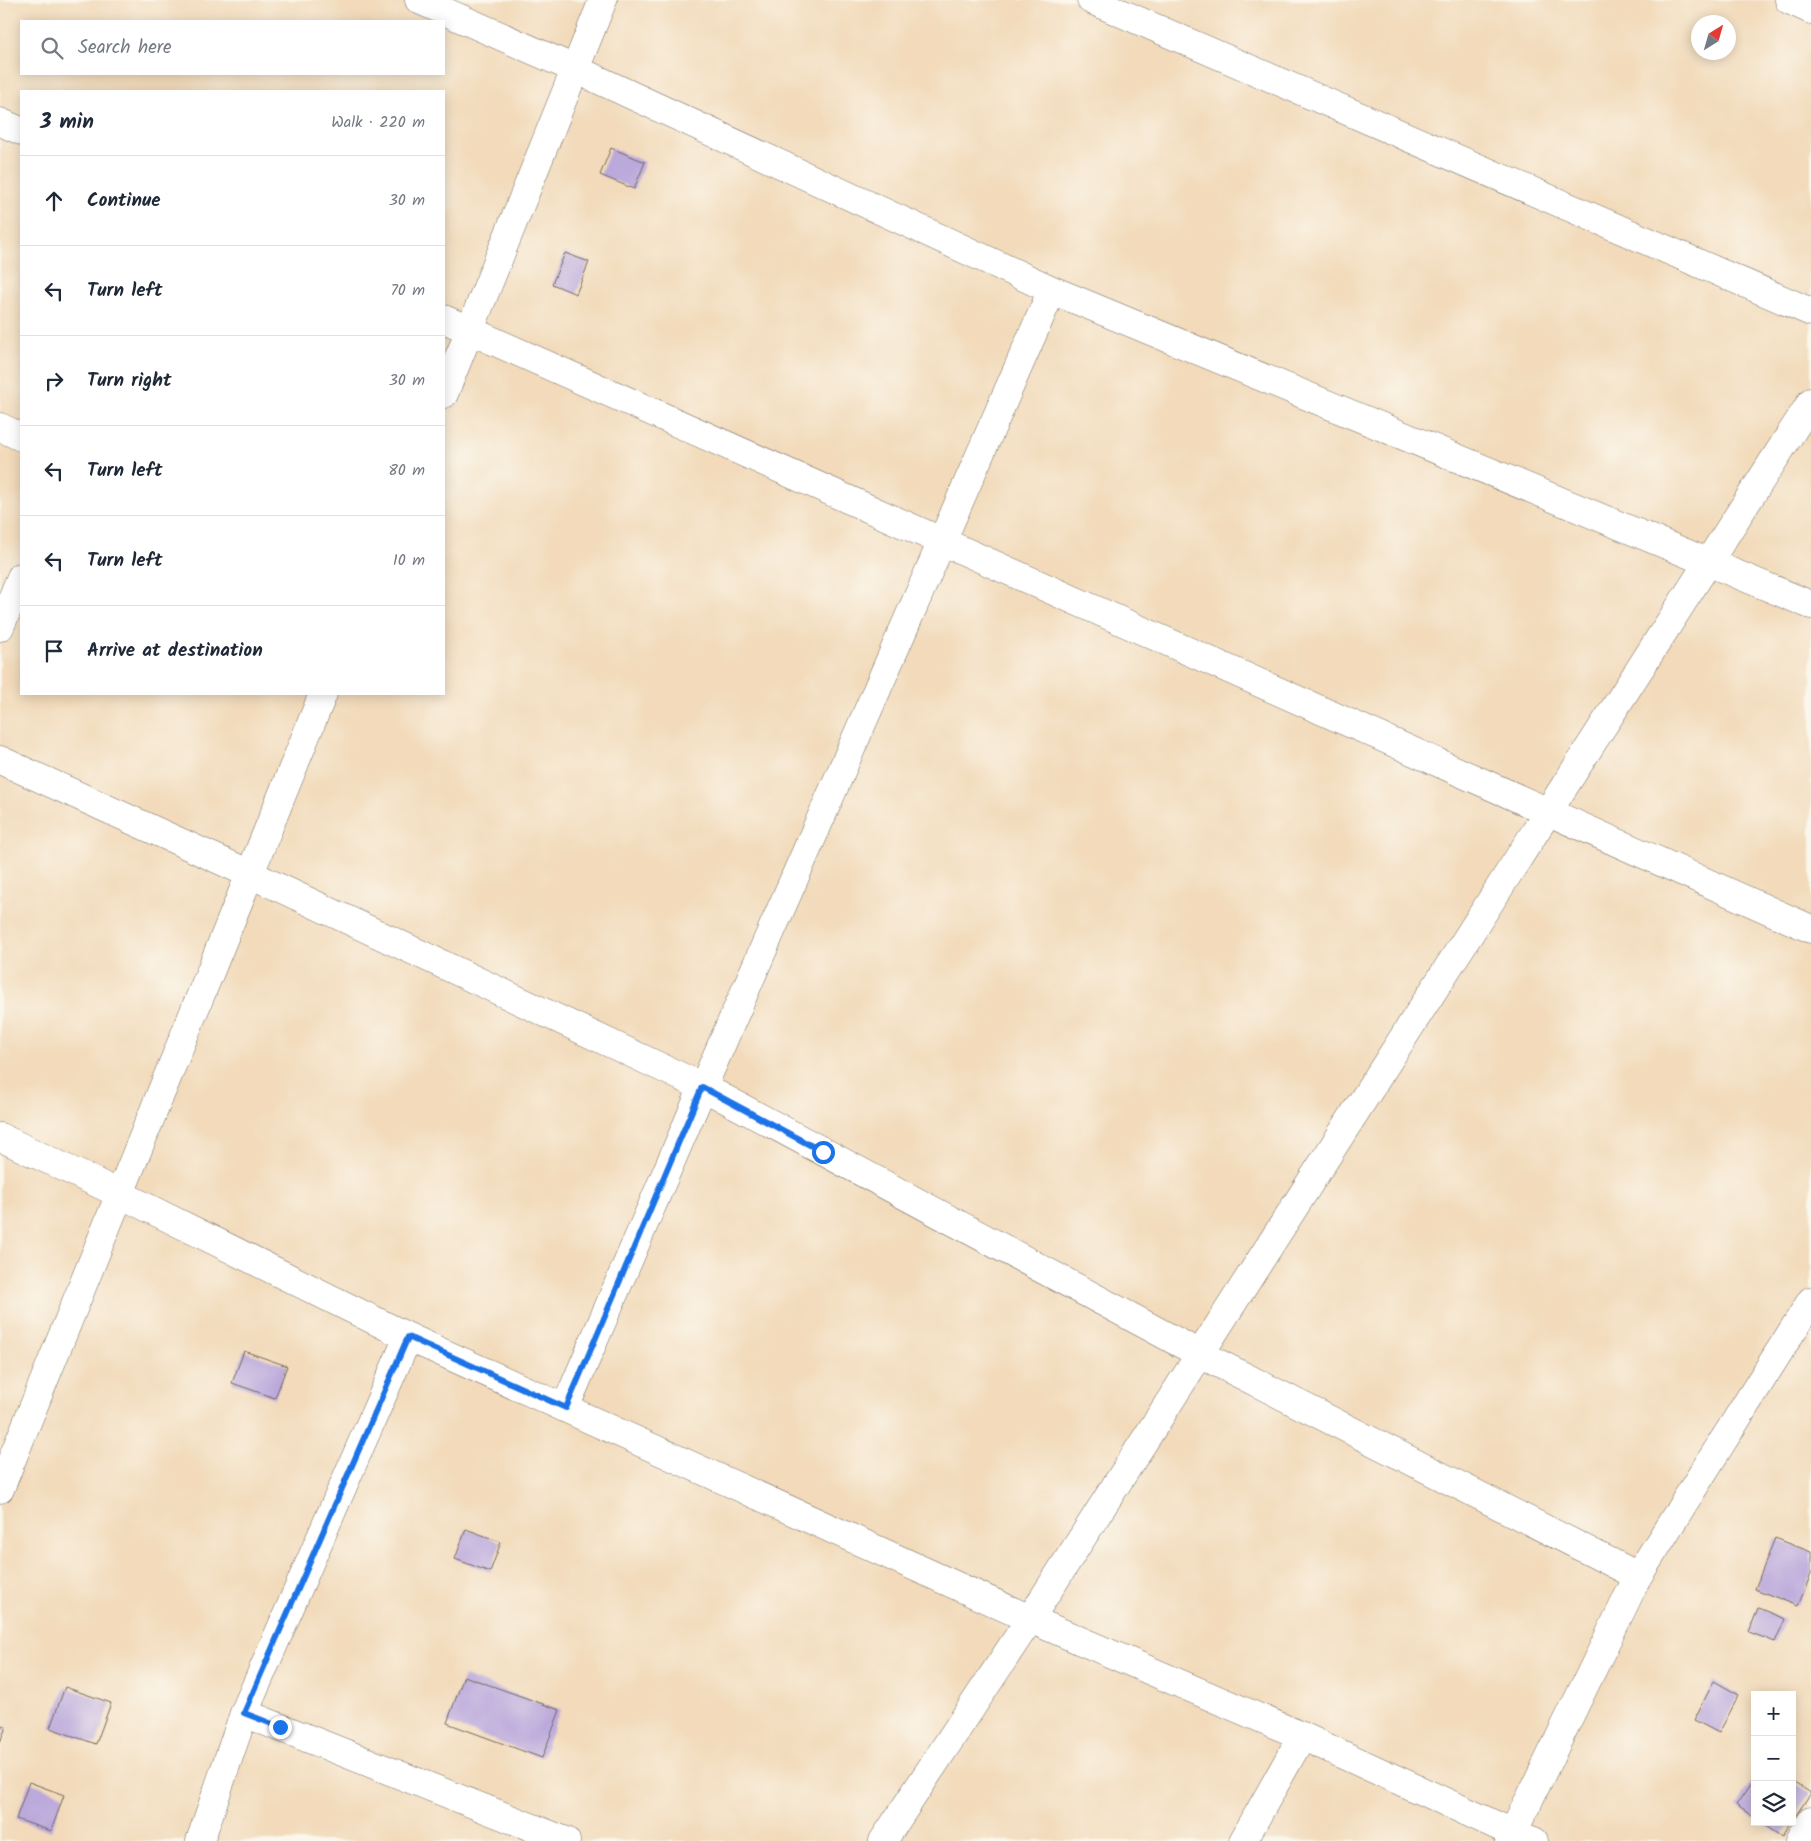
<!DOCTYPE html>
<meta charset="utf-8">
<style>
:root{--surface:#fff;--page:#f6f6f7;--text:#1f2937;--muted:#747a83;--line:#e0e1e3}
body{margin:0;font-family:Kalam,sans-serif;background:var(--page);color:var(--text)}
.controls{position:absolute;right:15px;bottom:15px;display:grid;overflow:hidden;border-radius:0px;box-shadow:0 2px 12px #0003}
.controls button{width:45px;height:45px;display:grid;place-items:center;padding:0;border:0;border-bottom:1px solid var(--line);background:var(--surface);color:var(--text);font:25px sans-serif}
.compass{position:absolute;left:1691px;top:15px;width:45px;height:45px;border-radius:50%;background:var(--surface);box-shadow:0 2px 12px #0003;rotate:37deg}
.stop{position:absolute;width:15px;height:15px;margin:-11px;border:4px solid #1a73e8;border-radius:50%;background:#fff}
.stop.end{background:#1a73e8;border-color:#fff;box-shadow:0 1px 5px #0008}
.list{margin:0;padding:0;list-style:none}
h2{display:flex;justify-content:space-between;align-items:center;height:65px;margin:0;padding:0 20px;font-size:21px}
h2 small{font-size:16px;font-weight:400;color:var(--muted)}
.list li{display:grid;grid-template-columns:32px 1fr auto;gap:15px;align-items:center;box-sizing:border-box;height:90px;padding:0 20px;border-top:1px solid var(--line)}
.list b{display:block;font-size:19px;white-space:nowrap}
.list em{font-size:16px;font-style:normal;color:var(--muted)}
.icon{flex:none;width:28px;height:28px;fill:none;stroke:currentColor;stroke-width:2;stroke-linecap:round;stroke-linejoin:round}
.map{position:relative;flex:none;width:1811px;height:1841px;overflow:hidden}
.search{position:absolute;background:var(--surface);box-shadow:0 2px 12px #0003;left:20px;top:20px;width:425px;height:55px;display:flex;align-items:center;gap:12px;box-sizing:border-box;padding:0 18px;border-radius:0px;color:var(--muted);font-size:19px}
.panel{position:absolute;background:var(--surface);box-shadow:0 2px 12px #0003;left:20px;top:90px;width:425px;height:605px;border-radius:0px}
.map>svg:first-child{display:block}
.building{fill:#bba9dc}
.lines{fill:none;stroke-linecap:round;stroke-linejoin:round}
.street-casing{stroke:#71685d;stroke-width:29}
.secondary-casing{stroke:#71685d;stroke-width:29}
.street{stroke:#fff;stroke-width:28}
.secondary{stroke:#fff;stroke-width:28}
.route{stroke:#1a73e8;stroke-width:6}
</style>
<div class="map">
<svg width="1811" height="1841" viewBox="0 0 1811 1841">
<rect width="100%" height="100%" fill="#fbf7ec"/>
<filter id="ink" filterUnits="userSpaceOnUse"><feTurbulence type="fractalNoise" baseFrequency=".02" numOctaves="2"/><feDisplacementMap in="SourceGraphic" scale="10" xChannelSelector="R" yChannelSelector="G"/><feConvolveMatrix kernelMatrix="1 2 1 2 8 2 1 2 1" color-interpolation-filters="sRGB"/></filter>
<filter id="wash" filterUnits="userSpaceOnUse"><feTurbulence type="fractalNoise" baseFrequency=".0096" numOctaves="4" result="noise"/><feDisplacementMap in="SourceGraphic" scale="20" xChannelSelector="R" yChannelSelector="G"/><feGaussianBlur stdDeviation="1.12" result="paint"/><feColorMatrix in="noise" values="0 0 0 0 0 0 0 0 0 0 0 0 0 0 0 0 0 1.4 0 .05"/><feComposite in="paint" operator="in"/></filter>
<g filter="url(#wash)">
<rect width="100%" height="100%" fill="#f2daba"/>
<g id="blocks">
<path class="building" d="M611,148L645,162L634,189L600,175Z
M565,253L589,262L576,294L552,284Z
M244,1351L287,1366L275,1398L232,1383Z
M466,1529L501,1542L490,1572L455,1559Z
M1775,1538L1811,1552V1574L1798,1606L1755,1589Z
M1758,1608L1785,1619L1775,1642L1749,1632Z
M464,1676L560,1710L542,1758L447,1723Z
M1714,1681L1739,1695L1719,1733L1694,1720Z
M65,1687L111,1703L96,1744L50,1728Z
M0,1725L6,1727L0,1743Z
M1755,1777V1818L1736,1805Z
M1792,1781L1811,1793L1792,1821Z
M29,1782L64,1795L51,1831L16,1819Z
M1761,1822H1791L1782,1836Z"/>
</g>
</g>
<g filter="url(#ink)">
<use href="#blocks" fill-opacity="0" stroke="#71685d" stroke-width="1"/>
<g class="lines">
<defs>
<path id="street" d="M419,0L575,69L1052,290L1811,605
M1091,0L1811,312
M1789,0L1811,10
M0,122L21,131
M444,319L1811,929
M444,394L603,0
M0,427L21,437
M0,627L21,577
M0,760L250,874L703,1087L1200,1354L1638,1576
M565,1408L703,1087L1052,290
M0,1489L323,694
M244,1713L566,1841
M200,1841L244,1713L408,1337
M1243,1841L1302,1736
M1509,1841L1638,1576L1811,1301
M1799,1841L1811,1820"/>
<path id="secondary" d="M0,1137L120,1194L408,1337L1030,1619L1302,1736L1513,1833L1534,1841
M883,1841L1030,1619L1811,402"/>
</defs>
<use href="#street" class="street-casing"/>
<use href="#secondary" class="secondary-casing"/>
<use href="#street" class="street"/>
<use href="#secondary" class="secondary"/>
</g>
</g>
<g class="lines" filter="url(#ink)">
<path class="route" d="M280,1727L244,1713L408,1337L566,1408L702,1087L823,1152"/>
</g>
</svg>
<div class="controls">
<button>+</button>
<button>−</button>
<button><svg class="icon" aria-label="layers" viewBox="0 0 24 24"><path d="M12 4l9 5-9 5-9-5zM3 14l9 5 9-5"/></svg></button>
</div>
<svg class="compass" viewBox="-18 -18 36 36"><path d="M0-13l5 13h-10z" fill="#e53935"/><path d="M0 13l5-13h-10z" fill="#747a83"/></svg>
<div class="stop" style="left:823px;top:1152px"></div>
<div class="stop end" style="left:280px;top:1727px"></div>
<div class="search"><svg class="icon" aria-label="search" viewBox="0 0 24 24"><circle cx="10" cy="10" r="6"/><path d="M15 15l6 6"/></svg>Search here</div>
<section class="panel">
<h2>3 min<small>Walk · 220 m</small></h2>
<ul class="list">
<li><svg class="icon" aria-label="ahead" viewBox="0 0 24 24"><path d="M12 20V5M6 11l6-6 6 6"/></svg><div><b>Continue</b></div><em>30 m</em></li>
<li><svg class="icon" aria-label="left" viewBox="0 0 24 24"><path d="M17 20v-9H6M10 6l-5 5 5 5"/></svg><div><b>Turn left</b></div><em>70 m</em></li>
<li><svg class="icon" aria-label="right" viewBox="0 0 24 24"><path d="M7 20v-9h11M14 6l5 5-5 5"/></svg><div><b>Turn right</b></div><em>30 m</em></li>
<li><svg class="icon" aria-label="left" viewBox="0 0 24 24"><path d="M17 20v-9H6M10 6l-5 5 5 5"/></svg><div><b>Turn left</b></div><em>80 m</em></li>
<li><svg class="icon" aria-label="left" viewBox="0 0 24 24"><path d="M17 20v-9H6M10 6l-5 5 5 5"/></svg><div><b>Turn left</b></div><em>10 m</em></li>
<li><svg class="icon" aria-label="arrive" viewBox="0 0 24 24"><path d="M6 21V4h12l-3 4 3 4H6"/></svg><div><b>Arrive at destination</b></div></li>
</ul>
</section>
</div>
